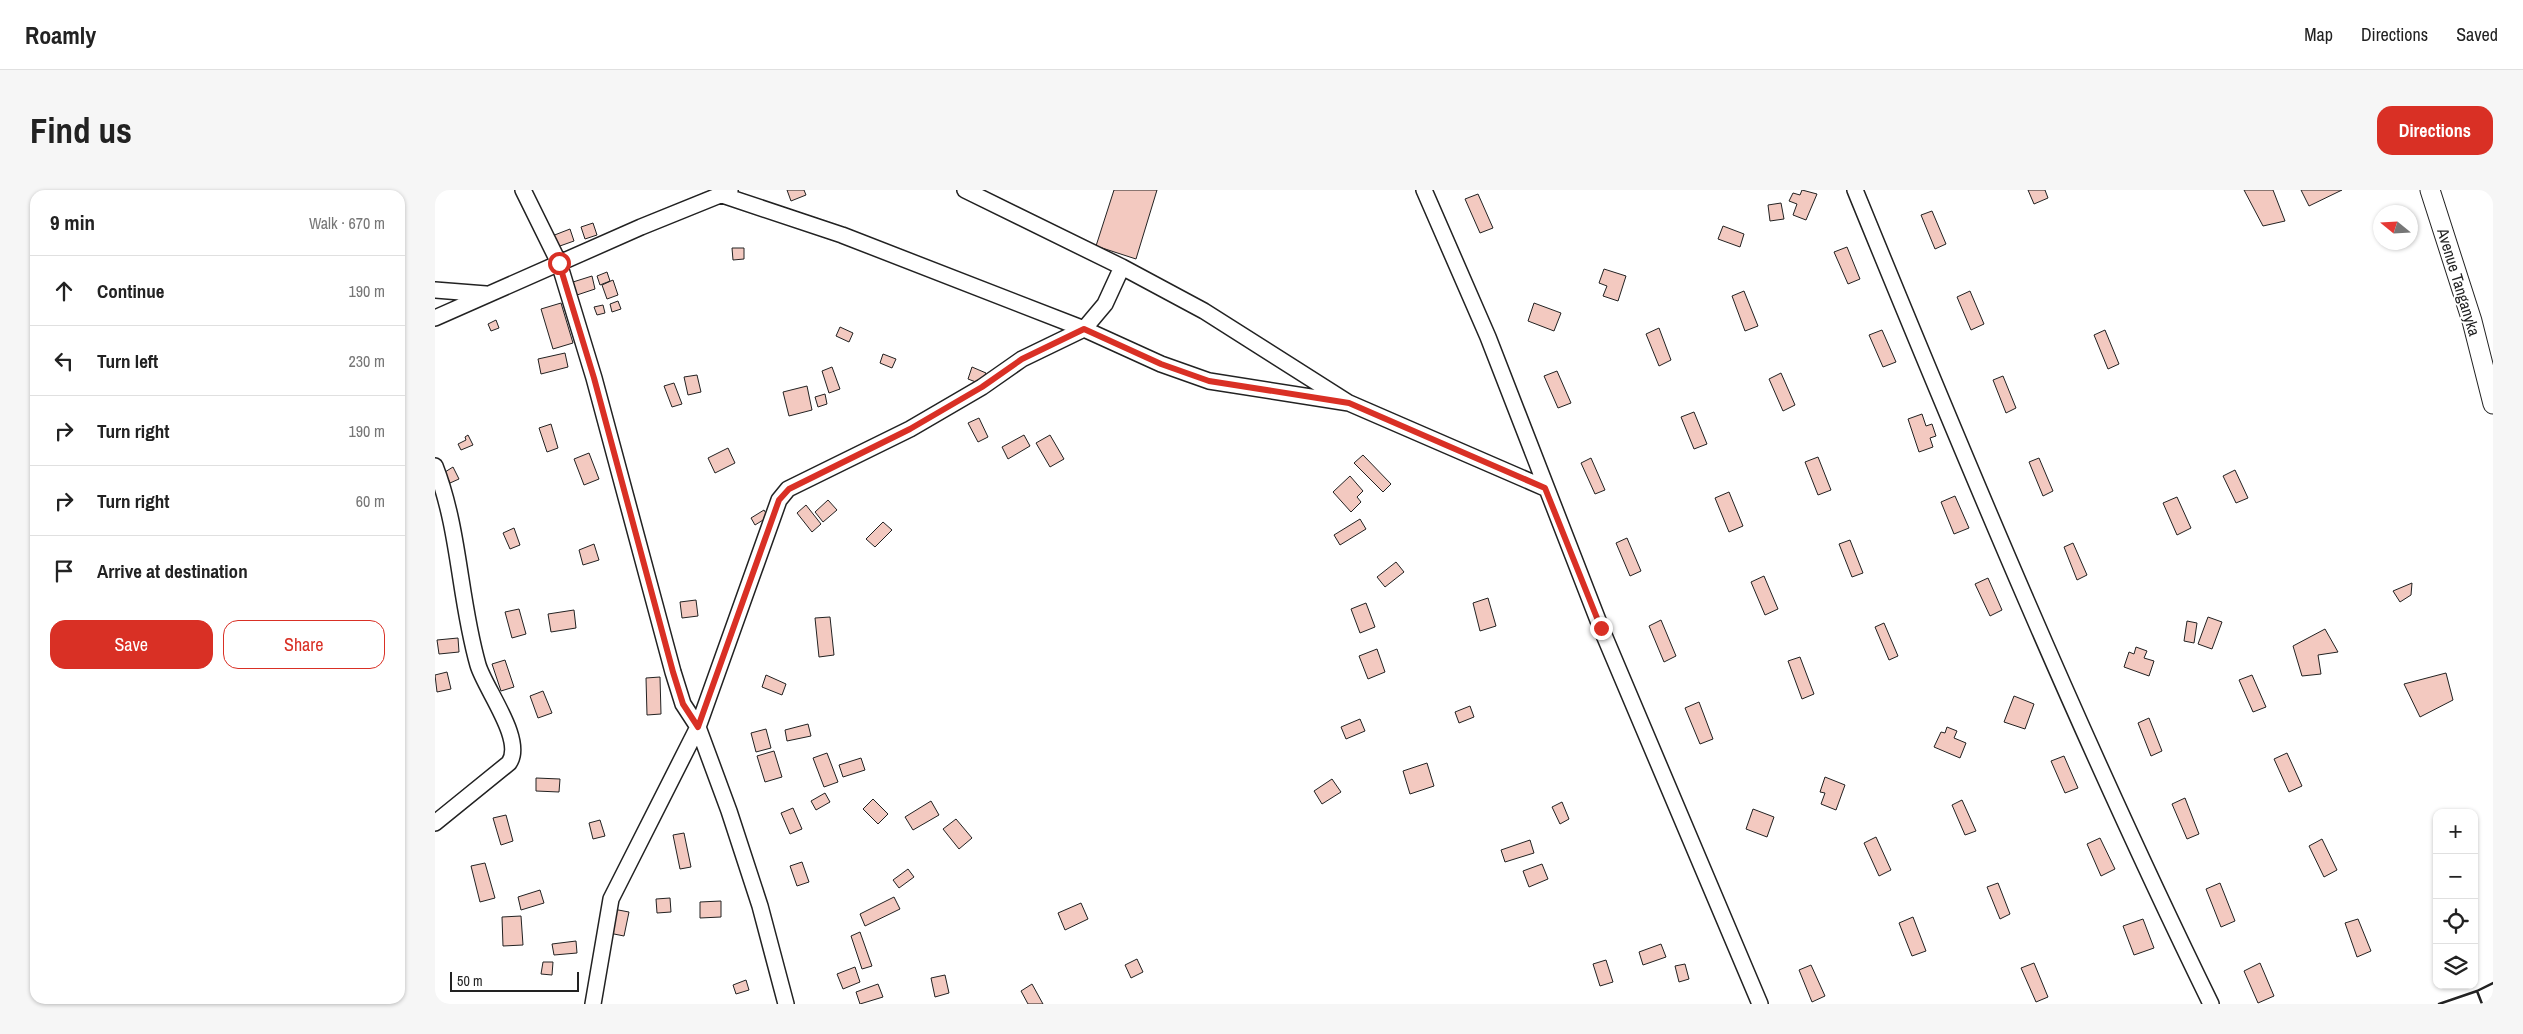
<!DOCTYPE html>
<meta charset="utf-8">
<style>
:root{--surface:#fff;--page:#f6f6f6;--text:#222;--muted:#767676;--line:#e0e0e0;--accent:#d93025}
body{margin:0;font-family:"Archivo Narrow",sans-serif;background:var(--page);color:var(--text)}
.controls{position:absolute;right:15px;bottom:15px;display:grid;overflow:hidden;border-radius:10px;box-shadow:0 1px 4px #0004}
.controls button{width:45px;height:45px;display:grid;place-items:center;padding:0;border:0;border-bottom:1px solid var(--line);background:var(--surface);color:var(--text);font:25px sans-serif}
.compass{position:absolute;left:1938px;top:15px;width:45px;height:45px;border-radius:50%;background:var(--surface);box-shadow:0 1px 4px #0004;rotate:288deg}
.scale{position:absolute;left:15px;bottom:12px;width:129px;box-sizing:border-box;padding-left:5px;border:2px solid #222;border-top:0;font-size:14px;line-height:18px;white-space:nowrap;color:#222;-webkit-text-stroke:4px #fff;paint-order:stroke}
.stop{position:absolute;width:15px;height:15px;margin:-11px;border:4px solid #d93025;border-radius:50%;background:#fff}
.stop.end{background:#d93025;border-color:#fff;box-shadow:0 1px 5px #0008}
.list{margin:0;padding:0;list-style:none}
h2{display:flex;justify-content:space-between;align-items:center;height:65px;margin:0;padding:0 20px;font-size:21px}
h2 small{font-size:16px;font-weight:400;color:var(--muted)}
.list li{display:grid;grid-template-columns:32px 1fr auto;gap:15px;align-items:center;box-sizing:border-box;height:70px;padding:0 20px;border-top:1px solid var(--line)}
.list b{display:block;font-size:19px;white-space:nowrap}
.list em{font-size:16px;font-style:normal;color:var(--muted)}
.actions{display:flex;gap:10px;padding:15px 20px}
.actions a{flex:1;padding:11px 0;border:1px solid var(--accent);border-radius:15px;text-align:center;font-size:18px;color:var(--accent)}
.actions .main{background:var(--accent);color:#fff}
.icon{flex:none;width:28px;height:28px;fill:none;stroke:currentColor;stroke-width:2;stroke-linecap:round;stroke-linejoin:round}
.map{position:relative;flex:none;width:2058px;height:814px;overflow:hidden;border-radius:15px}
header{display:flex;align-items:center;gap:30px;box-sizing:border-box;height:70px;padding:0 25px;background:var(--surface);border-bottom:1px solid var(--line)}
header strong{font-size:24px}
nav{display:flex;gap:28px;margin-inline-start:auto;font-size:18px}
.intro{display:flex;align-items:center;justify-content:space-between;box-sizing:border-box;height:120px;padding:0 30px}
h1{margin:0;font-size:35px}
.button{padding:12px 22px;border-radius:15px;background:var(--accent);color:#fff;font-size:18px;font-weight:700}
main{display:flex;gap:30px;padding:0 30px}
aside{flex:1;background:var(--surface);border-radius:15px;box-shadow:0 1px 4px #0004}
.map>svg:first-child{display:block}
.building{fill:#f3c9c0;stroke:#222}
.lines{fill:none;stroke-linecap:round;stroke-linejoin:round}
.minor-casing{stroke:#222;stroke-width:18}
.tertiary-casing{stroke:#222;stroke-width:21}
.minor{stroke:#fff;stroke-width:15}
.tertiary{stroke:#fff;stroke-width:19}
.wall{stroke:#222;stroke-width:2.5}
.route{stroke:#d93025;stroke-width:6}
.labels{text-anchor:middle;stroke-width:4;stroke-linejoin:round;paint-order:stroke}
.street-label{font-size:16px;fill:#222;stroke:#fff}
</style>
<header>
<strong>Roamly</strong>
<nav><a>Map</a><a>Directions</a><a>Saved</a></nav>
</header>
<div class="intro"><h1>Find us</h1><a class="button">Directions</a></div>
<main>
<aside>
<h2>9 min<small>Walk · 670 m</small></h2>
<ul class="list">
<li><svg class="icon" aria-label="ahead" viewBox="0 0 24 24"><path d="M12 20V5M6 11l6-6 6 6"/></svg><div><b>Continue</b></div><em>190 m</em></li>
<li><svg class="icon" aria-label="left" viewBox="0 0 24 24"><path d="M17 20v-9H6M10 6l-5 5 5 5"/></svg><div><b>Turn left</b></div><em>230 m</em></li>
<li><svg class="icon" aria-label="right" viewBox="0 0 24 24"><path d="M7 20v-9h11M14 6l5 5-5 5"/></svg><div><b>Turn right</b></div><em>190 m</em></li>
<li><svg class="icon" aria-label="right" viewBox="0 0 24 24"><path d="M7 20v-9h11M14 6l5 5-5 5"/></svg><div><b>Turn right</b></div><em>60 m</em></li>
<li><svg class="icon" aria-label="arrive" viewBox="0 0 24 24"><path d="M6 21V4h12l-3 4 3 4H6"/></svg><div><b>Arrive at destination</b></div></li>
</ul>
<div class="actions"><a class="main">Save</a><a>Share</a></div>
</aside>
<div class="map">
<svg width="2058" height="814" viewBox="0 0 2058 814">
<rect width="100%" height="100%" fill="#fff"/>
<path class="building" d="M352,0H369L371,5L356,11Z
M679,0H722L701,69L661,56Z
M1367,0L1382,4L1371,30L1358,25L1362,14L1354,11L1358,3L1365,5Z
M1593,0H1610L1613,8L1599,14Z
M1809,0H1838L1850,31L1828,36Z
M1866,0H1907L1874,16Z
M1043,4L1058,38L1045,43L1030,9Z
M1346,13L1349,29L1335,31L1333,15Z
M1497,21L1511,54L1500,59L1486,25Z
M158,33L162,45L150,49L146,37Z
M1288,36L1309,44L1305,57L1283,49Z
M135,39L139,51L122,57L117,46Z
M1412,57L1425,89L1413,94L1399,62Z
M297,58H309V69L298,70Z
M1169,79L1191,86L1183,111L1168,106L1172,96L1164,93Z
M172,82L175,91L165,95L162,86Z
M157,86L160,99L142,105L138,92Z
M178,90L183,105L172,109L167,95Z
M1309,101L1323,136L1310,141L1297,106Z
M1535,101L1549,134L1536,140L1522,107Z
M183,111L186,119L177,122L175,114Z
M126,113L138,153L118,159L106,119Z
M1099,113L1126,123L1119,141L1093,131Z
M168,115L170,123L162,125L159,117Z
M61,130L64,138L56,141L53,134Z
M405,137L418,143L414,152L401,146Z
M1224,138L1236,170L1224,176L1211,144Z
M1447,140L1461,172L1448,177L1434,145Z
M1670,140L1684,174L1673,179L1659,145Z
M130,163L133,177L106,184L103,169Z
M448,164L461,169L457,178L445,173Z
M397,177L405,199L394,203L387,181Z
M537,177L551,183L546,194L533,189Z
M1122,181L1136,213L1123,218L1109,186Z
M1346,183L1360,215L1348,221L1334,189Z
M262,185L266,202L253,205L249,187Z
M1568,186L1581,218L1571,223L1558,190Z
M239,193L247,214L237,217L229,196Z
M372,196L377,220L354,226L348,202Z
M390,204L392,214L383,217L380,207Z
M1259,222L1272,254L1259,259L1246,227Z
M1487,224L1491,236L1497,234L1501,246L1495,248L1498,257L1484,262L1473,229Z
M544,228L553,247L543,252L533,233Z
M116,234L123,258L112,262L104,238Z
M33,245L38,255L26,260L23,254L31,250L30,247Z
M589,245L595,256L573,269L567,257Z
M615,245L629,269L615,277L601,253Z
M293,258L300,273L280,283L273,268Z
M154,263L164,289L149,295L139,269Z
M928,265L956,294L948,302L919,273Z
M1383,267L1396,300L1383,305L1370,272Z
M1156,268L1170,300L1160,304L1146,273Z
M1604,268L1618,301L1608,306L1594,272Z
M18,277L24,289L15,293L10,282Z
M1800,280L1813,308L1801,313L1788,286Z
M915,286L928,301L922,307L926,312L916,322L898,302Z
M1294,302L1308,336L1294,342L1280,308Z
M1520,306L1534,338L1519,344L1506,312Z
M1742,307L1756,338L1742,345L1728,313Z
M393,310L402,320L388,332L380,322Z
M371,315L386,334L377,342L362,323Z
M329,320L333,327L320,335L316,328Z
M925,329L931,339L905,355L899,345Z
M448,332L457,340L440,357L431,349Z
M79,338L85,355L75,359L68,343Z
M1192,348L1206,381L1195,386L1181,353Z
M1415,350L1428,383L1417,387L1404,354Z
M1638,353L1652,385L1642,390L1629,357Z
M159,354L164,370L148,375L144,360Z
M961,372L969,382L950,397L942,387Z
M1329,386L1343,419L1330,425L1316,392Z
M1553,388L1567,420L1555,426L1540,394Z
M1977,393L1976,405L1965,412L1958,401Z
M1053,408L1061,436L1045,441L1038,413Z
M261,410L263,426L247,428L245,412Z
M931,413L940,437L925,443L916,419Z
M84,419L91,444L77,448L70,422Z
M139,420L141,438L116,442L113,424Z
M395,427L399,465L384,467L380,428Z
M1773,427L1787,432L1777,459L1763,454Z
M1226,430L1241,466L1229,472L1214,436Z
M1752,431L1762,433L1759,453L1749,451Z
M1449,433L1463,466L1454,470L1440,437Z
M1890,439L1903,462L1883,465L1886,484L1867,486L1858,456Z
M23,448L24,462L4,464L2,450Z
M1701,457L1712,461L1709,468L1719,471L1714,486L1689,477L1694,462L1699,464Z
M942,459L950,482L933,489L924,466Z
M1365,467L1379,504L1367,509L1353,471Z
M70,470L79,497L66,501L57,474Z
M12,482L16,499L2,502L0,485Z
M2011,483L2018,510L1985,527L1969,494Z
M331,485L351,494L347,505L327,497Z
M1817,485L1831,517L1818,522L1804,490Z
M225,487L226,524L212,525L211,488Z
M108,501L117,523L103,528L95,506Z
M1579,506L1599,514L1590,539L1569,532Z
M1264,512L1278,549L1265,554L1250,518Z
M1035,516L1039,527L1024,533L1020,522Z
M1714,528L1727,561L1716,566L1703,533Z
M925,529L930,541L911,549L906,537Z
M373,534L376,546L352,551L350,540Z
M1512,537L1522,541L1519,548L1531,553L1525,568L1499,557L1506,542L1510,543Z
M331,539L336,558L321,562L316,543Z
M339,561L347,587L330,592L322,566Z
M392,563L403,592L389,597L378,568Z
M1852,563L1867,596L1854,602L1839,569Z
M1629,566L1643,598L1630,603L1616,571Z
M426,568L430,580L408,587L404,575Z
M992,573L999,596L975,604L968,581Z
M1390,587L1410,595L1401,620L1386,614L1390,603L1385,602Z
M101,588L125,589L124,602L101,601Z
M897,589L906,602L887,614L879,601Z
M390,603L395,612L381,620L376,611Z
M1750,608L1764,644L1752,649L1737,614Z
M438,609L453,624L443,634L428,619Z
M1527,610L1541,641L1530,645L1517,615Z
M496,611L504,625L478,640L470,627Z
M1127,612L1134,629L1125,634L1117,617Z
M358,618L367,639L355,644L346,623Z
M1318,619L1339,627L1332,647L1311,639Z
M71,625L78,651L66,655L58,628Z
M521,629L537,648L524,659L508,639Z
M165,630L170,646L158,649L154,633Z
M249,643L256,677L245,679L238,645Z
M1441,647L1456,680L1444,686L1429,653Z
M1665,648L1680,679L1666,686L1652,654Z
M1887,649L1902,680L1889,687L1874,656Z
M1095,650L1099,663L1070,672L1066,660Z
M367,672L374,692L362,696L355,676Z
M50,673L60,708L45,712L36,676Z
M1107,674L1113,689L1094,697L1088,681Z
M473,679L479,687L464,698L458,690Z
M1563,693L1575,724L1565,729L1552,697Z
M1785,693L1800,731L1786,737L1771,699Z
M105,700L109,713L86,720L83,707Z
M459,707L465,719L430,736L425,724Z
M235,708L236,722L222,723L221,709Z
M286,711V727L265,728V712Z
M646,713L653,729L630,740L623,723Z
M178,719L194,722L189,746L174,743Z
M86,726L88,755L68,756L67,727Z
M1478,727L1491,761L1477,766L1464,733Z
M1708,729L1719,758L1699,765L1688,736Z
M1923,729L1936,761L1922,767L1910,733Z
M425,742L437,776L427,779L416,746Z
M141,751L142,763L119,765L117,754Z
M1226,754L1231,767L1208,775L1204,762Z
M702,769L708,782L696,788L690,775Z
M1171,770L1178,792L1165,796L1158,774Z
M108,772H118L117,785L106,784Z
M1599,773L1613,807L1601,812L1586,778Z
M1825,773L1839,806L1823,813L1809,781Z
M1250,774L1254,789L1244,792L1240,776Z
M1376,775L1390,806L1377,812L1364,780Z
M420,777L425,792L408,799L402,784Z
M510,785L514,803L500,807L496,788Z
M311,790L314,800L301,804L298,795Z
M443,794L448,807L425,814L421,802Z
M597,794L608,814H593L586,801Z"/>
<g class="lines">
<defs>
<path id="minor" d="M88,0L124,73L159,188L238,482L248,514L263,537L294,621L325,716L351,814
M530,0L687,77L769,121L914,213L1110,298
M989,0L1053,147L1166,438L1325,814
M1420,0C1532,274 1646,548 1776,814
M287,5L407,45L649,139L726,174L774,191L914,213
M0,100L51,104
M0,128L206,37L295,1
M0,276C25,340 24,409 43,475C50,499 90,550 74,573L0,633
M158,814L176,709L263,537L344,310L353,299L475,239L547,197L587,169L649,139L670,114L687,77"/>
<path id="tertiary" d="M1995,0L2037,131L2058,214"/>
</defs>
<use href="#minor" class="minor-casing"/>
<use href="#tertiary" class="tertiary-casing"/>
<use href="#minor" class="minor"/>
<use href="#tertiary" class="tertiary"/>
<path class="wall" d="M2042,801L2058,793
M2004,814L2042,801L2047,814"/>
</g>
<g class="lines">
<path class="route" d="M124,73L159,188L238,482L248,514L263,537L344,310L354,299L475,239L547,197L587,169L649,139L726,174L774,191L914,213L1110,298L1166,438"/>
</g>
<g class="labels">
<g class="street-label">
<text transform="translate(2024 92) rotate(73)" y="6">Avenue Tanganyka</text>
</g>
</g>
</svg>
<div class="controls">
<button>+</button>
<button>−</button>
<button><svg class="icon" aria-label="locate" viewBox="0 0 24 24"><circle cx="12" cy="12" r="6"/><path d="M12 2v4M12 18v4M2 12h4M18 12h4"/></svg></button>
<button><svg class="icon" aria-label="layers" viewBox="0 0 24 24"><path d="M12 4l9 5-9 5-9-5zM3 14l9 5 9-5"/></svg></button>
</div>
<svg class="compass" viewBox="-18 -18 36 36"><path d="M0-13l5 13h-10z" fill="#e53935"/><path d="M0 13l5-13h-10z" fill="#767676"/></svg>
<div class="scale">50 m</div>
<div class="stop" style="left:124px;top:73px"></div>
<div class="stop end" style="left:1166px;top:438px"></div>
</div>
</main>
